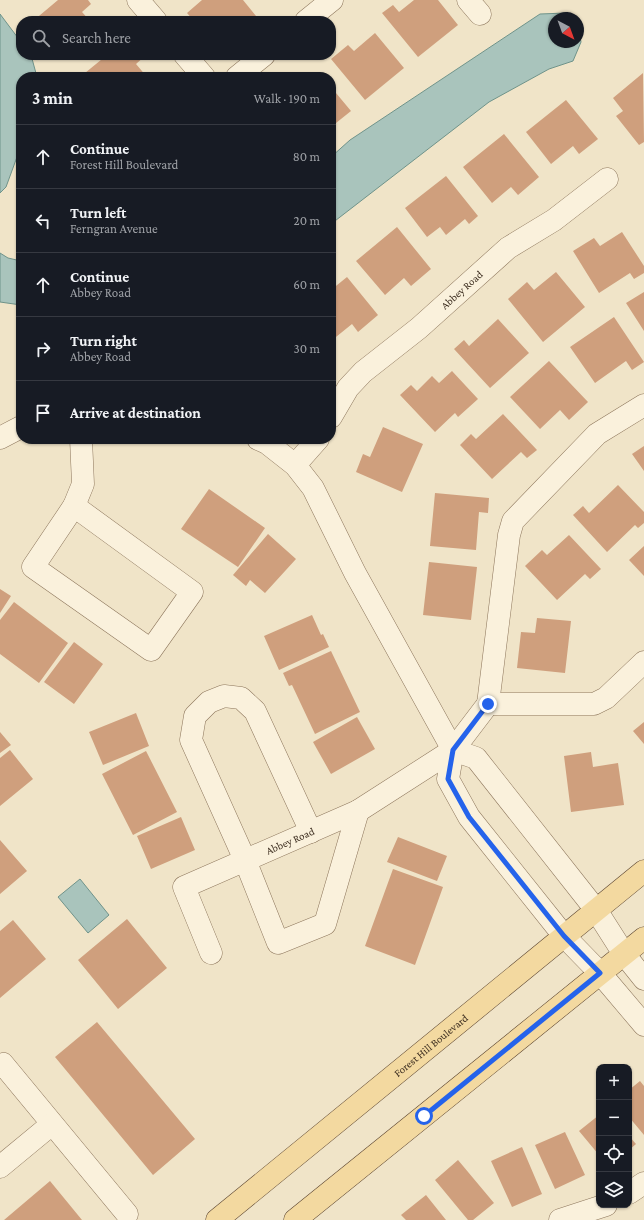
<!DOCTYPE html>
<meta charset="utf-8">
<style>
:root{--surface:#171b24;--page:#242831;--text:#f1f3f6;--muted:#9ea1a6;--line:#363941}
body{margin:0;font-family:"Crimson Pro",serif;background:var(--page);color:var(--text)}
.controls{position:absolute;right:12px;bottom:12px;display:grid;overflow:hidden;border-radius:8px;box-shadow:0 1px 3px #0004}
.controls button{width:36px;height:36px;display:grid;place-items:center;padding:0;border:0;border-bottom:1px solid var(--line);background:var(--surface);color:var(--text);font:20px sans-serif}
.compass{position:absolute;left:548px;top:12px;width:36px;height:36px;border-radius:50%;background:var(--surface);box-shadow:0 1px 3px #0004;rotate:139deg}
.stop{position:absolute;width:12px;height:12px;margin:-9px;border:3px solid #2563eb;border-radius:50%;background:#fff}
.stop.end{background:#2563eb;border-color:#fff;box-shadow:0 1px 4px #0008}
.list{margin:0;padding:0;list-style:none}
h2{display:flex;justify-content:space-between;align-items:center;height:52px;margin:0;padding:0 16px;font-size:17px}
h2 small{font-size:13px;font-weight:400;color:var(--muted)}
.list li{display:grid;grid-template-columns:26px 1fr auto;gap:12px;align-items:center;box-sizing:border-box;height:64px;padding:0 16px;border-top:1px solid var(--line)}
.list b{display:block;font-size:15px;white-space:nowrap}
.list p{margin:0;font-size:13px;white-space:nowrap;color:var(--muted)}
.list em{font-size:13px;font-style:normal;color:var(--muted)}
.icon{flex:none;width:22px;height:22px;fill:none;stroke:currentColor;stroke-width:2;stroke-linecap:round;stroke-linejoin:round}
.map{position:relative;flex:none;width:644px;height:1220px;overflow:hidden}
.search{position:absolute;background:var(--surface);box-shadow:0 1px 3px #0004;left:16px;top:16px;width:320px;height:44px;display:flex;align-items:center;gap:10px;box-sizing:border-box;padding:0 14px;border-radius:16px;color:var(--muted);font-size:15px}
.panel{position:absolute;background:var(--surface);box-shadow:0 1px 3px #0004;left:16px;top:72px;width:320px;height:372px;border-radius:16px}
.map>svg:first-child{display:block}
.water{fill:#a9c4bc;stroke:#6f938a}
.building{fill:#cf9f7d}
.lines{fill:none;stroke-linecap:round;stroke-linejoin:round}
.minor-casing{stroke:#8d765c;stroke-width:23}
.major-casing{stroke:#5b4430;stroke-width:23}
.minor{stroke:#faf1dc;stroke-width:22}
.major{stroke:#f3d9a0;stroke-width:22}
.route{stroke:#2563eb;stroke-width:5}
.labels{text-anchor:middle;stroke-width:3;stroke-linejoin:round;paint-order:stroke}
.street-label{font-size:11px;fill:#3d2e20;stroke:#f7eed8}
</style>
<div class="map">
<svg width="644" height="1220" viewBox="0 0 644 1220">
<rect width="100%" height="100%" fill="#f0e4c8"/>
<path class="water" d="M566,13L571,18H554V42H578V25L581,42L573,61L549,69L489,102L331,224V157L350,140L540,14Z
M0,14L21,42V55H31L37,77H21V146L6,187L0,193Z
M0,253L8,258L21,261V305L0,302Z
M80,879L109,915L88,933L58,897Z"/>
<path class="building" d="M58,0H88L91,4L82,12L90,21H33Z
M202,0H243L260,21H194L187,13Z
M414,0H438L458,25L418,57L382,13L393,5L399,12Z
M375,33L404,68L365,100L331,59L348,45L354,51Z
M61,55H71L65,60Z
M107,55H146L136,64L147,77H89L85,73Z
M643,73L644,142L639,145L616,116L623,111L613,98Z
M331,87L351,111L331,127Z
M566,100L598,139L579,154L573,146L551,164L526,132Z
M504,134L539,177L518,195L511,187L492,203L463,167Z
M446,176L478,216L469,224L465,219L446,235L440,227L427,237L405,208Z
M397,227L431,269L411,286L404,278L385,295L356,261Z
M622,232L644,266V273L634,279L630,273L599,293L573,251L594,238L600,246Z
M556,272L585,307L543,342L508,299L527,282L534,290Z
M347,277L378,315L358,332L352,324L331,341V290Z
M644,292V331L626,303Z
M614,317L644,362L632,370L626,361L595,383L570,347Z
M498,319L529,353L490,388L454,349L464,340L469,346Z
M549,361L588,402L569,420L560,410L540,429L510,397Z
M452,371L478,399L458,417L455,413L435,432L400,395L411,385L417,391L432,376L439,383Z
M503,414L537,450L527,458L521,452L492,479L460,445L471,434L476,439Z
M383,427L423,444L402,492L356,472L363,454L370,457Z
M644,446V471L632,454Z
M618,485L644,512V523L638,528L635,525L607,552L573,515L583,506L589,513Z
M209,489L265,528L238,567L181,529Z
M435,493L489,498L488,513L479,512L476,550L430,546Z
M268,534L296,559L265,593L250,580L246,586L233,575Z
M569,535L601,569L590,579L585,574L557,600L525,566L542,550L547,555Z
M644,546V576L629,560Z
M429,562L477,567L471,620L423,615Z
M0,589L11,596L0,613Z
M14,602L68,643L39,683L0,654V620Z
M312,615L321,635L323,634L329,647L279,670L264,636Z
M537,618L571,621L565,673L517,668L521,632L535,633Z
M74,642L103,664L74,704L44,682Z
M331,651L360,712L315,734L292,685L289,686L283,673Z
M136,713L149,746L103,765L89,732Z
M357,717L375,749L331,774L313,742Z
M644,722V744L633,731Z
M0,732L11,745L0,753Z
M10,750L33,779L0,806V758Z
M146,751L177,812L133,835L102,774Z
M591,752L593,767L618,763L624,805L571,812L564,756Z
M181,817L195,850L151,869L137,836Z
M398,837L447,856L437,881L387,862Z
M0,840L27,871L0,894Z
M393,869L443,887L415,965L365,946Z
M127,919L167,968L118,1009L78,960Z
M13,920L46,959L0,998V931Z
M97,1022L195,1139L153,1175L55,1057Z
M640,1081L644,1086V1135L629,1117V1090Z
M599,1115V1155L579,1131Z
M565,1132L585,1175L555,1189L535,1145Z
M629,1136L636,1144L629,1150Z
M522,1147L542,1194L512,1207L491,1161Z
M458,1160L494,1203L473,1220H468L435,1180Z
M50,1181L82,1220H4Z
M426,1195L446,1220H406L401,1215Z"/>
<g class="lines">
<defs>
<g id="minor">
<path d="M138,0L156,21"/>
<path d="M468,0L480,14"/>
<path d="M306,21L332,0"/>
<path d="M185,55L204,77"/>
<path d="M237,77L264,55"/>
<path d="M644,405L597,434L513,521L509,535L488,704H594L606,698L644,662"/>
<path id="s1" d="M331,417L348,388L363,372L419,328L508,248L554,220L607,179"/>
<path d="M0,438L21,427"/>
<path d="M258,439L267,443L295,465L313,488L355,573L453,750L476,758L596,910L624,954L644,979"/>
<path d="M295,465L318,439"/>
<path d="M74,506L192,592L151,650L33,567Z"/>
<path d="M74,506L83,484L81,439"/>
<path d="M453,750L448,779L469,817L564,936L600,973L644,1025"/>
<path d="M311,832L255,711L241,698L224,696L209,702L195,716L191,740L245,860L278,943L325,924L358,811"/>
<path id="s2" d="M211,953L184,887L358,811L453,750L488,704"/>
<path d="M0,1065L3,1064L127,1214"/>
<path d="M0,1167L52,1124"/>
<path d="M629,1193L644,1183"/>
<path d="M560,1220L606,1205"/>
</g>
<g id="major">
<path id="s3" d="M217,1220L644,871"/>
<path d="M295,1220L644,938"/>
</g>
</defs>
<use href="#minor" class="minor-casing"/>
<use href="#major" class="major-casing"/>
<use href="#minor" class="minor"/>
<use href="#major" class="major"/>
</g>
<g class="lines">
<path class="route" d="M424,1116L600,973L564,936L469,817L448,779L453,750L488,704"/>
</g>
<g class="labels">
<g class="street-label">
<text dy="4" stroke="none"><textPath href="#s1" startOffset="184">Abbey Road</textPath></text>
<text dy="4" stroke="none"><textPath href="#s2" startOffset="187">Abbey Road</textPath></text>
<text dy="4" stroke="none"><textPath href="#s3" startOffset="276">Forest Hill Boulevard</textPath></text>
</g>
</g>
</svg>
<div class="controls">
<button>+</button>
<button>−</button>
<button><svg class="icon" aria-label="locate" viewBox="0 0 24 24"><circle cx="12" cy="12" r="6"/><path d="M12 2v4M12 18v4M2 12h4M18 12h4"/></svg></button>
<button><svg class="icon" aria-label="layers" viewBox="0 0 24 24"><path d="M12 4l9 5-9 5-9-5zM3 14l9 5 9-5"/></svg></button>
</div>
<svg class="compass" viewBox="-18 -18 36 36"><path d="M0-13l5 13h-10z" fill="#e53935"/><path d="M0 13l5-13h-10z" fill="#9ea1a6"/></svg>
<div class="stop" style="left:424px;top:1116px"></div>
<div class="stop end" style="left:488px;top:704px"></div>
<div class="search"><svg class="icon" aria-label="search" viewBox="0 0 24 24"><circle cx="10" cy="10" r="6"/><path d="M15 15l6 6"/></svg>Search here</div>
<section class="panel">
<h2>3 min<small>Walk · 190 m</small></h2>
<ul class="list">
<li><svg class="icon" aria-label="ahead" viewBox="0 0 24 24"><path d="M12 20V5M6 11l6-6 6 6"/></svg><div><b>Continue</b><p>Forest Hill Boulevard</p></div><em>80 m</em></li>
<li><svg class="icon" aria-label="left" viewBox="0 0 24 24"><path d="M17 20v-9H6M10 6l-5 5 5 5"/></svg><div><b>Turn left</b><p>Ferngran Avenue</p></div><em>20 m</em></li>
<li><svg class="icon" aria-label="ahead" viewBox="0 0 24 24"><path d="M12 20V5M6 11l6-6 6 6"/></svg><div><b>Continue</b><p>Abbey Road</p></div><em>60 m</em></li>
<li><svg class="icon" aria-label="right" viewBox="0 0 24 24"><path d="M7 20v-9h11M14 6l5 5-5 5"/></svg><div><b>Turn right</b><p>Abbey Road</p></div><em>30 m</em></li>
<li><svg class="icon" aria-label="arrive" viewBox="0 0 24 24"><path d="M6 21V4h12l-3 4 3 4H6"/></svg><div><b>Arrive at destination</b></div></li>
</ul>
</section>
</div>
